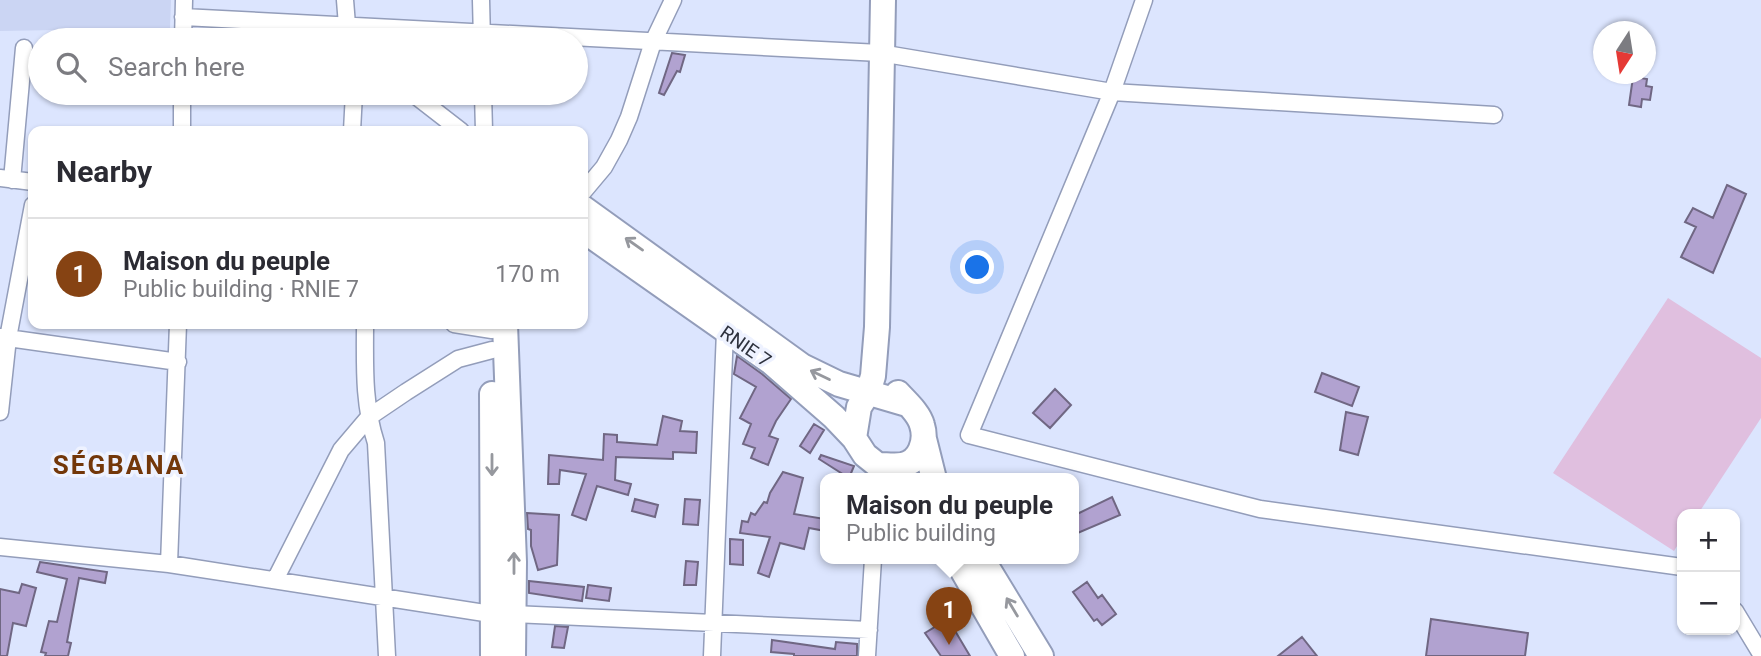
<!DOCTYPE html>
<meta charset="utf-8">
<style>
:root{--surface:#fff;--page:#f2f2f3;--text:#2b2b33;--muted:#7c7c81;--line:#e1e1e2;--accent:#864313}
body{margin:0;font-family:Roboto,sans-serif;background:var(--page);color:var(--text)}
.controls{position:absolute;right:21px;bottom:21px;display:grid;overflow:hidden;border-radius:14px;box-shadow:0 2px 5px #0004}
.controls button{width:63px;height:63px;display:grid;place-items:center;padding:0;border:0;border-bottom:2px solid var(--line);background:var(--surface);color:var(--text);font:35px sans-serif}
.compass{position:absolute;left:1593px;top:21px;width:63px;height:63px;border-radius:50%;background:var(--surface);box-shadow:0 2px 5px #0004;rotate:192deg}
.you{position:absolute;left:978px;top:268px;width:24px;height:24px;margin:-18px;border:5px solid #fff;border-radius:50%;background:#1a73e8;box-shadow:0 0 0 10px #1a73e833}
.badge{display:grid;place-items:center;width:46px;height:46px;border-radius:50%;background:var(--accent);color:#fff;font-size:23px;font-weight:700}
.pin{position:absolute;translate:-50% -58px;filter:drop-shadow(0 2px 4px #0008)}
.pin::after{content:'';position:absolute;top:37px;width:24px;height:21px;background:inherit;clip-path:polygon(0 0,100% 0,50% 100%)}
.popup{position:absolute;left:820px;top:473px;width:259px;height:91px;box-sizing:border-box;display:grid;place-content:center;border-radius:14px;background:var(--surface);filter:drop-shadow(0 2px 5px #0005);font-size:23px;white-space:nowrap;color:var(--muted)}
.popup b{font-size:26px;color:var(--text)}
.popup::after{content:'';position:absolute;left:50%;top:100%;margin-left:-14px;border:14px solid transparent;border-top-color:var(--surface)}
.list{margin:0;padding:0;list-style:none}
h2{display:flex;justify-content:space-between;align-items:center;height:91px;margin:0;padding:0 28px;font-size:30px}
h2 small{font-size:23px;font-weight:400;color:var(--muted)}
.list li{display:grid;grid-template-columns:46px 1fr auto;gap:21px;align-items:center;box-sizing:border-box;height:112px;padding:0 28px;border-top:2px solid var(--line)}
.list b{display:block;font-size:26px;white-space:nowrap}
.list p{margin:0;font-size:23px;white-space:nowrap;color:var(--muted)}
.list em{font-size:23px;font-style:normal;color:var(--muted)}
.icon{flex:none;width:38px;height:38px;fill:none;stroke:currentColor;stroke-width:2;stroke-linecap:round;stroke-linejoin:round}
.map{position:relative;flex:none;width:1761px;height:656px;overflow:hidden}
.search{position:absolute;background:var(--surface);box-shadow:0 2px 5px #0004;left:28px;top:28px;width:560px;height:77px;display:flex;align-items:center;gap:18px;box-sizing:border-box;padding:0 24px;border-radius:38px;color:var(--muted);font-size:26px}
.panel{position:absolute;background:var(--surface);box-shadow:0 2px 5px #0004;left:28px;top:126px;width:560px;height:203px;border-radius:14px}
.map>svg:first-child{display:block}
.built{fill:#cbd5f3}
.green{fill:#e0bfdf}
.building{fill:#b1a2d0;stroke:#706783;stroke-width:2}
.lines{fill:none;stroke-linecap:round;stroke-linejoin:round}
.street-casing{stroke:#939dba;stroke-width:19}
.primary-casing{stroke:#939dba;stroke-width:28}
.street{stroke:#fff;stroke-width:16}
.primary{stroke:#fff;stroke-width:24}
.oneway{stroke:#96989e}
.labels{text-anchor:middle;stroke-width:7;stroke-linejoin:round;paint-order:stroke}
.street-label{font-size:19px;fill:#2e323e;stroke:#eef2ff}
.district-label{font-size:26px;font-weight:bold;letter-spacing:2px;fill:#733709;stroke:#eef2ff}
</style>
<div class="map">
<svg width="1761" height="656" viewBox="0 0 1761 656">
<rect width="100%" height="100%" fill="#dce5fe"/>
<path class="built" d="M0,0H171L170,28L0,31Z"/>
<path class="green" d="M1668,298L1761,358V418L1698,514H1682V538L1674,551L1553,473Z"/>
<path class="building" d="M672,53L685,55L680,72L677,71L664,95L659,93Z
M1633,77L1647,79L1646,86L1652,87L1650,100L1642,99L1641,107L1629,105Z
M1727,185L1746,194L1713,273L1681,257L1696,227L1685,222L1693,208L1713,218Z
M737,356L762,374L791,399L776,421L769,436L778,439L768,465L751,458L755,448L743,444L751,424L740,418L756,387L734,374Z
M1322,373L1359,387L1352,406L1315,392Z
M1055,389L1071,405L1050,428L1033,413Z
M1346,412L1368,417L1358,455L1340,450Z
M663,416L682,421L680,431L697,432L696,453L673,452V459L616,457L615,480L631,484L628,495L597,486L586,520L572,515L586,474L560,470L559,484H548L549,455L603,460L604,434L617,435V442L657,445Z
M814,424L824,430L810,453L800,446Z
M821,455L854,466L849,478L819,459Z
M783,472L803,478L794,514L825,519V531L809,528L804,549L780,543L769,577L758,573L770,537L740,533L742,521L748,522L751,513L755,515L764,502L767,503L770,493Z
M1112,497L1120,515L1073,535V516Z
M635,499L658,505L655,517L632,511Z
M685,499L700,500L698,525L683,524Z
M527,513L559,515L557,565L538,570L531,546V530L528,529Z
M730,539L743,540V565L730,564Z
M686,561L698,562L696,585H684Z
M40,562L107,572L105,583L79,578L67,642L71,643L68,656H45L46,653L41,652L49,621L57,622L67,579L37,572Z
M529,581L584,587L582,601L529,593Z
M1087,582L1098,598L1102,595L1116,614L1102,625L1097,619L1094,621L1073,592Z
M22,584L36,588L26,626L13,623L7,656H0V589L19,593Z
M588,585L611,588L609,601L586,598Z
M948,619L970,656H941L925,633Z
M1431,619L1528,633L1525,656H1426Z
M555,626L568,627L564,648L552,647Z
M1302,637L1317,656H1278Z
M772,640L835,649L836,642L857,644V656H794V654L771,652Z"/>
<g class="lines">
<defs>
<path id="street" d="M345,0L347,25L352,40
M481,0L482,40
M1144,0L1112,92L969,435L1260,509L1682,567
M183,17L880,53L1112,92L1494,115
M309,26L339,40
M183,40L184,0
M412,93L461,131
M483,93L484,131
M182,131V93
M352,131L354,93
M0,178L33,182
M12,180L24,48
M583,192L604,167L619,140L629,117L653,42L673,0
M365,324C365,365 363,403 376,443L387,656
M454,324L492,330
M0,337L178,362
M0,412L8,338L33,205
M0,547L169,564L491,614
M169,564L178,324
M275,580L341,450L369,417L406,392L458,359L492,350
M1735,611L1761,654
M513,614L869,630
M712,656L725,331
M867,656L873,559"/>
<path id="primary" d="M583,208L802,366L839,384L907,404
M583,230L771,362L834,417L854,438L865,455L895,479
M505,324L514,562L513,656
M492,394L493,656
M854,438L859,407L868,393L873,376L877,327L883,0
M924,439L934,479
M879,465C886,465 895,466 902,465C920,462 927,441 922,425C919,413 906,402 898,393
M956,559L1012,656
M982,559L1041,656"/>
</defs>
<use href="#street" class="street-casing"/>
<use href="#primary" class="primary-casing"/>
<use href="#street" class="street"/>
<use href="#primary" class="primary"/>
</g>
<defs><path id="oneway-shaft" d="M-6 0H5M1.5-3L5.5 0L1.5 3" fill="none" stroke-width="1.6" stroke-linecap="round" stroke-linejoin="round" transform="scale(1.75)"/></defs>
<g class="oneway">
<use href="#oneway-shaft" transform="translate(634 244) rotate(-145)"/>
<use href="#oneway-shaft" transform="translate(820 375) rotate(-154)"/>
<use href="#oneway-shaft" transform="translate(492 465) rotate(90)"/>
<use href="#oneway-shaft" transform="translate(514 563) rotate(-90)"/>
<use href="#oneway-shaft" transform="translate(1012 607) rotate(-121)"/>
</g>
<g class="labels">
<g class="street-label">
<text transform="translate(746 346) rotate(35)" y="7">RNIE 7</text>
</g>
<g class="district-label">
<text x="119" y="474">SÉGBANA</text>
</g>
</g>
</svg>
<div class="controls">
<button>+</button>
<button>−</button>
</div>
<svg class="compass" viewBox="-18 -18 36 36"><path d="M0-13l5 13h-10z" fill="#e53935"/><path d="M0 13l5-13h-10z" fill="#7c7c81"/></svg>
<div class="you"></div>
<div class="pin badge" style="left:949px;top:645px">1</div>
<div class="popup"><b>Maison du peuple</b>Public building</div>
<div class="search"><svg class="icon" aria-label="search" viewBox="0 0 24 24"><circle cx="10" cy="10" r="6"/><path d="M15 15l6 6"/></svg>Search here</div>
<section class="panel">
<h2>Nearby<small></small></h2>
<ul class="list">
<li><span class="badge">1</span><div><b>Maison du peuple</b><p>Public building · RNIE 7</p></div><em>170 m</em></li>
</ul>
</section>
</div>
